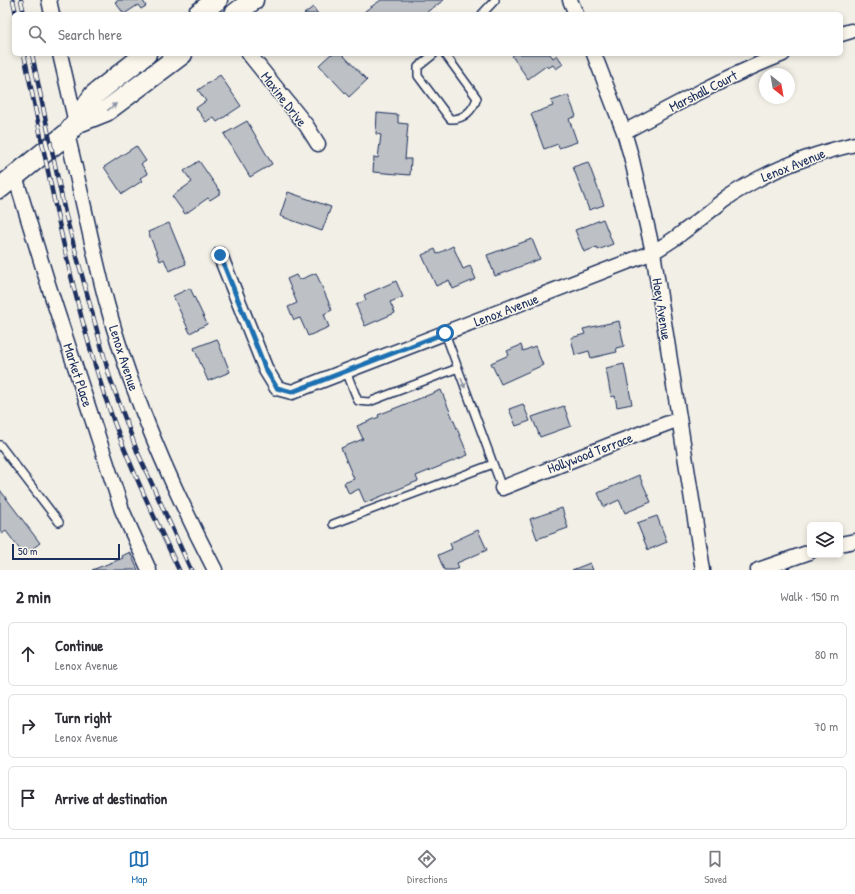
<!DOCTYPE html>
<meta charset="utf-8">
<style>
:root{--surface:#fff;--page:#f7f7f7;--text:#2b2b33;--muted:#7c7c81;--line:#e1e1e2;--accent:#1f6fb2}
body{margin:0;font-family:"Patrick Hand",sans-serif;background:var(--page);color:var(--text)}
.controls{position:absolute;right:12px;bottom:12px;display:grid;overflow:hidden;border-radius:6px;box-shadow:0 2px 6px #0003}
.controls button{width:36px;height:36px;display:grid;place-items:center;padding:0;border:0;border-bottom:1px solid var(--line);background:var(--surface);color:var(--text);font:20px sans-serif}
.compass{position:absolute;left:759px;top:68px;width:36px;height:36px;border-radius:50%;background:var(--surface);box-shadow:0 2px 6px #0003;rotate:149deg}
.scale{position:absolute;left:12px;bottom:10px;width:108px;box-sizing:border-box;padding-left:4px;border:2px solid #1b2f5e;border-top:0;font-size:11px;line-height:14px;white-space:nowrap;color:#1b2f5e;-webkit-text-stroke:3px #fbf7ec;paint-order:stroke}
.stop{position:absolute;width:12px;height:12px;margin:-9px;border:3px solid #1f6fb2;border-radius:50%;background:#fff}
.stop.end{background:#1f6fb2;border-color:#fff;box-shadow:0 1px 4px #0008}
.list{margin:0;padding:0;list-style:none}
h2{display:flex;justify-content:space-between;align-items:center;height:52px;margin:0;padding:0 16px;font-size:17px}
h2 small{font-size:13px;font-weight:400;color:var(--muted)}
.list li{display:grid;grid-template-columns:26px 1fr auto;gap:12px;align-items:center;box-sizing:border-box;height:64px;margin:0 8px 8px;padding:0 8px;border:1px solid var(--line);border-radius:6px}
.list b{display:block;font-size:15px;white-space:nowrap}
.list p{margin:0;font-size:13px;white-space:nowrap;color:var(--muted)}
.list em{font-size:13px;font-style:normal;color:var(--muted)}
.icon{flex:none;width:22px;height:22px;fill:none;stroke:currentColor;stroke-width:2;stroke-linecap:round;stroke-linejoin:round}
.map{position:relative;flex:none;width:855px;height:570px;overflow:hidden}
.search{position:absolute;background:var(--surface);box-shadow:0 2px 6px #0003;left:12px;right:12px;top:12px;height:44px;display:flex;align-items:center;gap:10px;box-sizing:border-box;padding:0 14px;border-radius:6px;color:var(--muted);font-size:15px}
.sheet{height:268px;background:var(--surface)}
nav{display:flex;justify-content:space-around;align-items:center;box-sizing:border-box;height:56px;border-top:1px solid var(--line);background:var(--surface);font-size:11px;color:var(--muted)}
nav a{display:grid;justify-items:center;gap:2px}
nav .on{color:var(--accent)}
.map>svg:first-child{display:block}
.building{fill:#bdc0c4;stroke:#1b2f5e}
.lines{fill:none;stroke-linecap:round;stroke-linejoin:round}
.lane-casing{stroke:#1b2f5e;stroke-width:10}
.street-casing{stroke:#1b2f5e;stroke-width:17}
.secondary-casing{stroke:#1b2f5e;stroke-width:23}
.lane{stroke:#fbf7ec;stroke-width:7}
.street{stroke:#fbf7ec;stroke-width:14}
.secondary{stroke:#fbf7ec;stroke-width:20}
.rail-casing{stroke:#1b2f5e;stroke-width:4.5}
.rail{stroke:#fbf7ec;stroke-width:3;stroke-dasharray:9;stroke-linecap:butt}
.oneway{fill:#8b93a5}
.route{stroke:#1f6fb2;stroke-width:5}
.labels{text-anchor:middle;stroke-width:3;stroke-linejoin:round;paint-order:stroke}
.street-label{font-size:14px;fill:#1b2f5e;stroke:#fbf7ec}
</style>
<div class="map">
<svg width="855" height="570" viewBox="0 0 855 570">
<rect width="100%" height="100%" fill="#f2efe6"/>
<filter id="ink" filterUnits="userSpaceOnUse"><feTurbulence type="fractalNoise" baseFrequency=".025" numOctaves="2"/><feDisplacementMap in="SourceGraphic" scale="8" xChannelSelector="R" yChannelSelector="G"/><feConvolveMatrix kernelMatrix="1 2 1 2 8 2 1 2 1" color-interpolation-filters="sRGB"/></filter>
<g filter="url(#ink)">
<path class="building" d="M119,0H144L143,1L146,6L141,9L138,5L124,14L115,2Z
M381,0H444L424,14H366L365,11Z
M313,7L318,14H304Z
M331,54H342L367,80L349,97L319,65Z
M515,54H550L553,58L557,55L563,64L556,69L553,65L548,68L546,66L528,79L512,56Z
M220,75L241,106L217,122L213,117L206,122L196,108L206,101L198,90Z
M568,95L576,116L569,119L577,142L559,148L558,144L544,149L531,114L553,106L551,101Z
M377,113L398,115V123L408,124L405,159H411L410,175L373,172L374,157L378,158L381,135L376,134Z
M247,121L272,164L250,177L224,134Z
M136,146L146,161L141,164L148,174L140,178L142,181L122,194L104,167Z
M199,161L221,193L210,200L208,198L185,214L172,196L192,182L184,171Z
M588,162L604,205L589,210L573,167Z
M288,192L331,207L322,231L280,216Z
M603,219L613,244L598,250L597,247L584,252L575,230Z
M169,223L186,264L169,271L164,259L160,261L148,232Z
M532,239L540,259L495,276L487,255Z
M453,246L463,269L470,266L476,279L453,289L449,280L436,286L422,255L435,249L437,254Z
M316,273L332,310L324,314L329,327L308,336L300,318L294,320L288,307L297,303L287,279L296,275L299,280Z
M396,281L403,297L390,302L395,313L365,326L356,305L366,300L364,295Z
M190,288L207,324L190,333L173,296Z
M619,321L624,346L616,348L617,352L591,358L589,351L575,355L571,338L585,334L583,329Z
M217,339L230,372L208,381L194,348Z
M521,345L523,351L535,346L543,365L501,384L491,363L509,355L507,351Z
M624,364L632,404L617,407L615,396L611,397L606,368Z
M441,390L468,455L416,476L418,481L365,503L359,489L349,494L344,483L354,479L341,448L363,439L357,426L379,417L378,415Z
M523,404L530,421L516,426L509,409Z
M564,406L571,426L540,437L532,417Z
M639,475L651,502L625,513L619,500L604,507L598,493Z
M0,490L40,543L24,555L6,531L2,534L0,531Z
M562,508L568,528L537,539L530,519Z
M657,516L667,542L648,550L637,523Z
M478,530L487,550L457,563L459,568L454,570H444L438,555L452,549L450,543Z
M130,552L138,570H92L123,558L122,556Z
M590,563L593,570H572Z"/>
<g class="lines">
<defs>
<path id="lane" d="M482,14L495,0
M434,54L418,67V76L450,119C464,120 473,110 477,98L445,54
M445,333L502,488
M346,371L358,401L369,402L458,368
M0,445L59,522
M333,524L493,464"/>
<path id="street" d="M49,0L52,14
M570,0L576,14
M841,34L851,31
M60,54L76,123
M249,54L306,125L318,144
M594,54L624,132L631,156L653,252L703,570
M624,132C676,104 728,76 783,54
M67,134C81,190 92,248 107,304C132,397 171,485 215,570
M15,176L49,287L122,510L149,570
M220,255L266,370L277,388L292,392L653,252C663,246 674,240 683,232C697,222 710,211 724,200C763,172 809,155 855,144
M502,488L610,445L679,419
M840,544L855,541
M758,570L810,552"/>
<path id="secondary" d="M198,14L217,0
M235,14L253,0
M76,123L106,111L182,54
M0,188L67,134L76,123L94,95L146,54"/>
</defs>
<use href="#lane" class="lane-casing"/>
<use href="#street" class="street-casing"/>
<use href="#secondary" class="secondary-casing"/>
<use href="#lane" class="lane"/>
<use href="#street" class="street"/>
<use href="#secondary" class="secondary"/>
<defs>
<path id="rail" d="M13,0L16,14
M21,0L24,14
M24,54C47,163 66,274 100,381C120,446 150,508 179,570
M32,54L65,213L110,378L137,451L191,570"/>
</defs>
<use href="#rail" class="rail-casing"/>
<use href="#rail" class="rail"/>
</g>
<defs><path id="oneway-solid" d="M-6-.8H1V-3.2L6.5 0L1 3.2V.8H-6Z"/></defs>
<g class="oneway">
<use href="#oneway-solid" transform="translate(112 107) rotate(-37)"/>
<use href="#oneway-solid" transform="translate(463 383) rotate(69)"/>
</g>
</g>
<g class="lines" filter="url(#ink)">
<path class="route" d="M220,255L266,370L277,388L292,392L445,333"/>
</g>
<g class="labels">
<g class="street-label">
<text transform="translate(703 91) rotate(-27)" y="5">Marshall Court</text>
<text transform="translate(284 99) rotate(52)" y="5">Maxine Drive</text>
<text transform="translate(793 165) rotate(-22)" y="5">Lenox Avenue</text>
<text transform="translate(662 309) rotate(81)" y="5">Hoey Avenue</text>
<text transform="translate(506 310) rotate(-21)" y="5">Lenox Avenue</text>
<text transform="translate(124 358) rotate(72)" y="5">Lenox Avenue</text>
<text transform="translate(78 375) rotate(72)" y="5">Market Place</text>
<text transform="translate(590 453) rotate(-21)" y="5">Hollywood Terrace</text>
</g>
</g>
</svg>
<div class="controls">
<button><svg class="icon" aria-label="layers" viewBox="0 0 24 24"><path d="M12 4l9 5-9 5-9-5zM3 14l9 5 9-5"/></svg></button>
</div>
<svg class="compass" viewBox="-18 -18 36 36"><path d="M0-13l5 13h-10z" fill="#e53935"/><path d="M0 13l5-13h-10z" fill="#7c7c81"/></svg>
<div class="scale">50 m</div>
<div class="stop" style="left:445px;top:333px"></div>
<div class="stop end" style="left:220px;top:255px"></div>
<div class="search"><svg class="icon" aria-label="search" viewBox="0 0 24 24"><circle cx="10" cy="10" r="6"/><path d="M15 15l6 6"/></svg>Search here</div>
</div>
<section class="sheet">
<h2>2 min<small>Walk · 150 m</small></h2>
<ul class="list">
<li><svg class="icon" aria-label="ahead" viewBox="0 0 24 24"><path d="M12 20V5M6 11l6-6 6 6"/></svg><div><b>Continue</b><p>Lenox Avenue</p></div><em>80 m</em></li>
<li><svg class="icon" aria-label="right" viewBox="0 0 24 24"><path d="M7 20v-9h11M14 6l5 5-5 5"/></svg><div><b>Turn right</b><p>Lenox Avenue</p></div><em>70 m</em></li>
<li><svg class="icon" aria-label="arrive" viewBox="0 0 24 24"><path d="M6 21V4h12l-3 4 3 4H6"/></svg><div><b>Arrive at destination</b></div></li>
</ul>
</section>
<nav>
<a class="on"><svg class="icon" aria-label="map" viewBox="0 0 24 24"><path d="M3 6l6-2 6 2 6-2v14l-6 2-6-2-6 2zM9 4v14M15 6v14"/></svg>Map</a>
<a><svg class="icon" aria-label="directions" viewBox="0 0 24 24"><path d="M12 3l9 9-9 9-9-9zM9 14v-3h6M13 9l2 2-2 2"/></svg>Directions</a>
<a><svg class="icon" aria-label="saved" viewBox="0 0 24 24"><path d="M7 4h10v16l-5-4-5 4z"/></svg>Saved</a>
</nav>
